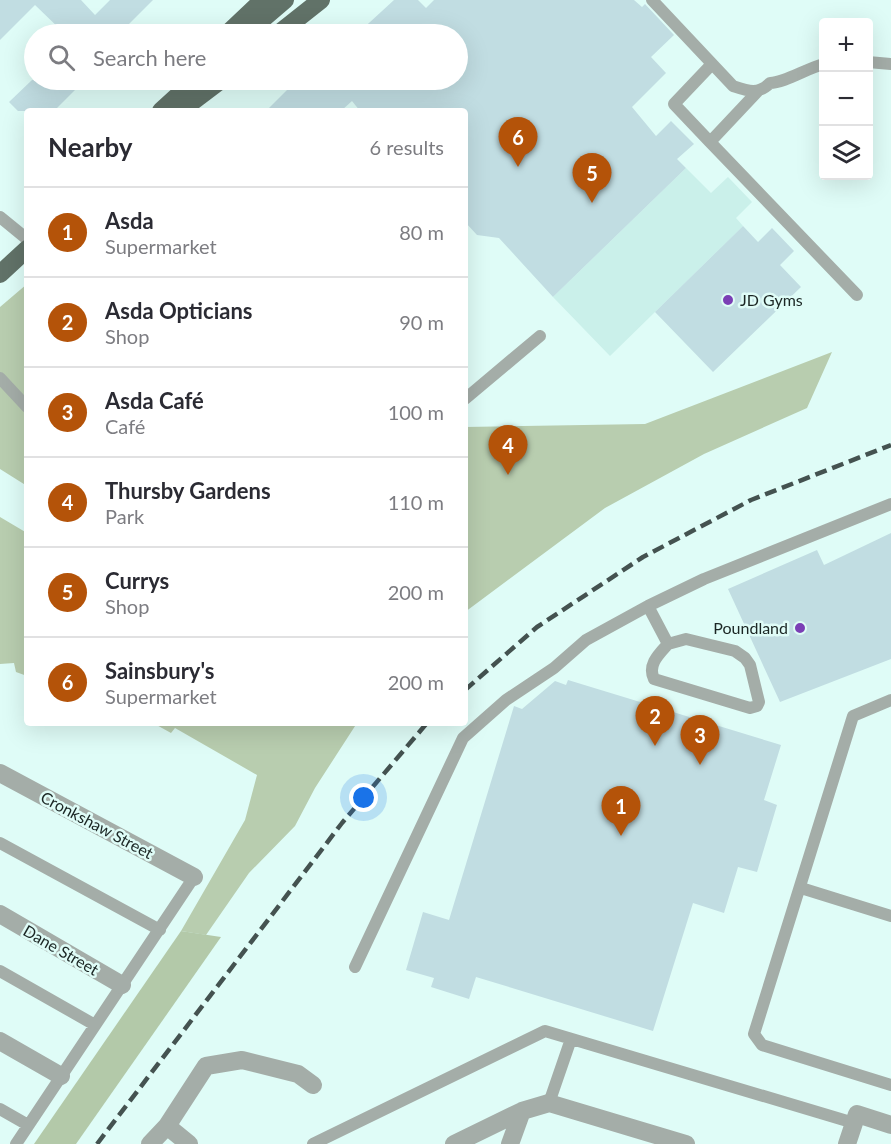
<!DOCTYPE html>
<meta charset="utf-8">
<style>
:root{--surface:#fff;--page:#f2f2f3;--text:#2b2b33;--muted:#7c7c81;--line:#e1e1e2;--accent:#b45309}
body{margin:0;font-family:Lato,sans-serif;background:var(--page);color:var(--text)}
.controls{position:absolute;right:18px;top:18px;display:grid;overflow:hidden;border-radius:6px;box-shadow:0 6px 24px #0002}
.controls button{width:54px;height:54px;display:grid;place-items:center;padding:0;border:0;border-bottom:2px solid var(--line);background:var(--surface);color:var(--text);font:30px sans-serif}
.you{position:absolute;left:364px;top:798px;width:21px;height:21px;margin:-15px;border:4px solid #fff;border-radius:50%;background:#1a73e8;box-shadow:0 0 0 9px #1a73e833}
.badge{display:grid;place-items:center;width:39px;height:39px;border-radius:50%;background:var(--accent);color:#fff;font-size:20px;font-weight:700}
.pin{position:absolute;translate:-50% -50px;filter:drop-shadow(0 2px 3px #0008)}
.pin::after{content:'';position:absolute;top:32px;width:21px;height:18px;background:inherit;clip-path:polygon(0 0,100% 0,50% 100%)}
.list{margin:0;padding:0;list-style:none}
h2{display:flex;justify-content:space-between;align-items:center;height:78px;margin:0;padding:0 24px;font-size:26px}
h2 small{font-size:20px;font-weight:400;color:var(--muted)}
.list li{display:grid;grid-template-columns:39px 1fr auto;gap:18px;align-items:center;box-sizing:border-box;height:90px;padding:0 24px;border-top:2px solid var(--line)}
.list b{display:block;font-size:22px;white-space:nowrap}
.list p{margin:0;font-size:20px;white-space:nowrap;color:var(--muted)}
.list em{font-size:20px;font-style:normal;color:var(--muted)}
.icon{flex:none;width:33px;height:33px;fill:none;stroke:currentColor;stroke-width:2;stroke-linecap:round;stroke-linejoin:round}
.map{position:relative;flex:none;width:891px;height:1144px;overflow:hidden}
.search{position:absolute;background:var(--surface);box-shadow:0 6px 24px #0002;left:24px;top:24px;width:444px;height:66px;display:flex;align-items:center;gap:15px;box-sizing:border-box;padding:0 21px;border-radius:33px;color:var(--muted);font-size:22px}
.panel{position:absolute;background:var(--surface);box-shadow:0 6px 24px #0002;left:24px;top:108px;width:444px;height:618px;border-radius:6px}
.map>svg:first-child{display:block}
.built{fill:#caf0ea}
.green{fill:#b8cdaf}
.forest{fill:#b3c9a9}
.building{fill:#c1dde2}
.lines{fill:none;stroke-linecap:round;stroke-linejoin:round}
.service{stroke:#a4ada8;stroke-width:12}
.minor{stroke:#a4ada8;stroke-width:18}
.primary{stroke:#617268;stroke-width:18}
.rail{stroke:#445250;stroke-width:4.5;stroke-dasharray:12 6;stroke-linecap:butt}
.poi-dot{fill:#7b3fb5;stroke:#dffcf7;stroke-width:2}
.labels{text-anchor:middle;stroke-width:5;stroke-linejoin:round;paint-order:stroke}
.poi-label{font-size:16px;fill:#1b2624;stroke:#dffcf7;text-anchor:start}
.street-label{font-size:16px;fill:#1b2624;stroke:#dffcf7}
</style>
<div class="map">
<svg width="891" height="1144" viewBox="0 0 891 1144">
<rect width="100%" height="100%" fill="#dffcf7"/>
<path class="built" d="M686,168L711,193L728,177L752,202L736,218L743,226L610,356L553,297Z"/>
<path class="green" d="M27,284V486L0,469V307Z
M832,352L807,408L704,454L605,508L465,612V427L645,424Z
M0,517L27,533V676L16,672L14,663L0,664Z
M153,723H357L315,788L295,826L249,873L206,935L181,931L245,820L257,775L175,728L171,733Z"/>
<path class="forest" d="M181,931L221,937L76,1144H34Z"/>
<path class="building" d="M0,0H81L95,15L110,0H153L119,34H65L35,5L0,40Z
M394,0H418L426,8L434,0H634L642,7L645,4L674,35L651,57L666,73L632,107L656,136L671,121L694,144L677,159L686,168L553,297L499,238L477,235L465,222V111H360L352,101L341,111H266L297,80H458V34H357Z
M32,80H85L54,111H18L9,102Z
M743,226L758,242L772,228L794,251L780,265L801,287L713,372L655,312Z
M891,533V659L780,702L728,589L817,550L824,565Z
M568,680L781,745L764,800L777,805L757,872L738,867L724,913L693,903L653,1031L476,977L469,999L431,987L434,978L406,970L423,912L449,920L514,706L522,709L555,681L566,685Z"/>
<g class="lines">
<path class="service" d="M652,0L733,86C748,91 758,95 770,83C785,83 807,68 824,64
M868,62L891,64
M712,64L674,104L710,142L758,91
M710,142L857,295
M0,217L27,239
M0,378L27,407
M465,399L540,336
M648,606L668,644C659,654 647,665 654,679L750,708L757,706L759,702L750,665L745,658L735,651L686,639L668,644
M891,700L853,716L754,1034L762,1045L891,1085
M0,843L160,930
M801,888L891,916
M355,967L463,738L506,700L554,668L586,640L648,606L704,579L891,504
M0,971L95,1025
M549,1103L571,1039
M0,1109L28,1125
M16,1144L194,877
M313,1144L545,1031L854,1123"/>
<path class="minor" d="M0,773L194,877
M0,914L122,985
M0,1041L61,1076
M150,1144L167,1126
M189,1144L167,1126L206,1066L242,1060L298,1074L313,1085
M454,1144L522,1111L549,1103L686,1144
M510,1144L522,1111
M847,1144L857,1114L891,1125"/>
<path class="primary" d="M227,34L263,0
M245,34L285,0
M278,34L321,0
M161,111L195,80
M180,111L221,80
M0,274L27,249"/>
<path class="rail" d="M465,690L537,627L643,557L751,500L891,445
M97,1144L342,823L427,723"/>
</g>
<g class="poi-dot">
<circle cx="728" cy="300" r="6"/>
<circle cx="800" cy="628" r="6"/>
</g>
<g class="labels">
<g class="poi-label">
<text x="740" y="306">JD Gyms</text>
<text x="788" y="634" text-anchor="end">Poundland</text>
</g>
<g class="street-label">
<text transform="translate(97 825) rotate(28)" y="6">Cronkshaw Street</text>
<text transform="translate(61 950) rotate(30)" y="6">Dane Street</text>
</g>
</g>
</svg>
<div class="controls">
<button>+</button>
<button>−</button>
<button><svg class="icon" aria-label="layers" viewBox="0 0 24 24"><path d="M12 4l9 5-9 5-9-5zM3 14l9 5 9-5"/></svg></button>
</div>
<div class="you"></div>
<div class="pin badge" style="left:621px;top:836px">1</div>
<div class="pin badge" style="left:655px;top:746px">2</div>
<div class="pin badge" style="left:700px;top:765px">3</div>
<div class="pin badge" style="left:508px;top:475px">4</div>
<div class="pin badge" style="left:592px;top:203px">5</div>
<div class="pin badge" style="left:518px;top:167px">6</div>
<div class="search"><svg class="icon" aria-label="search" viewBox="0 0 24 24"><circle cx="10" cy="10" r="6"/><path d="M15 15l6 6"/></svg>Search here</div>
<section class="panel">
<h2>Nearby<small>6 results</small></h2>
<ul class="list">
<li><span class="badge">1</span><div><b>Asda</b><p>Supermarket</p></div><em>80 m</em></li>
<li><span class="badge">2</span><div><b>Asda Opticians</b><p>Shop</p></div><em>90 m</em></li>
<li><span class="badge">3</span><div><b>Asda Café</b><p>Café</p></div><em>100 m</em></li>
<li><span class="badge">4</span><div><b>Thursby Gardens</b><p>Park</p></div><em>110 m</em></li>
<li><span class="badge">5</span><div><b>Currys</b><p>Shop</p></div><em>200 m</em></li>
<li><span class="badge">6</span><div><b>Sainsbury's</b><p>Supermarket</p></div><em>200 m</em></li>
</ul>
</section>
</div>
